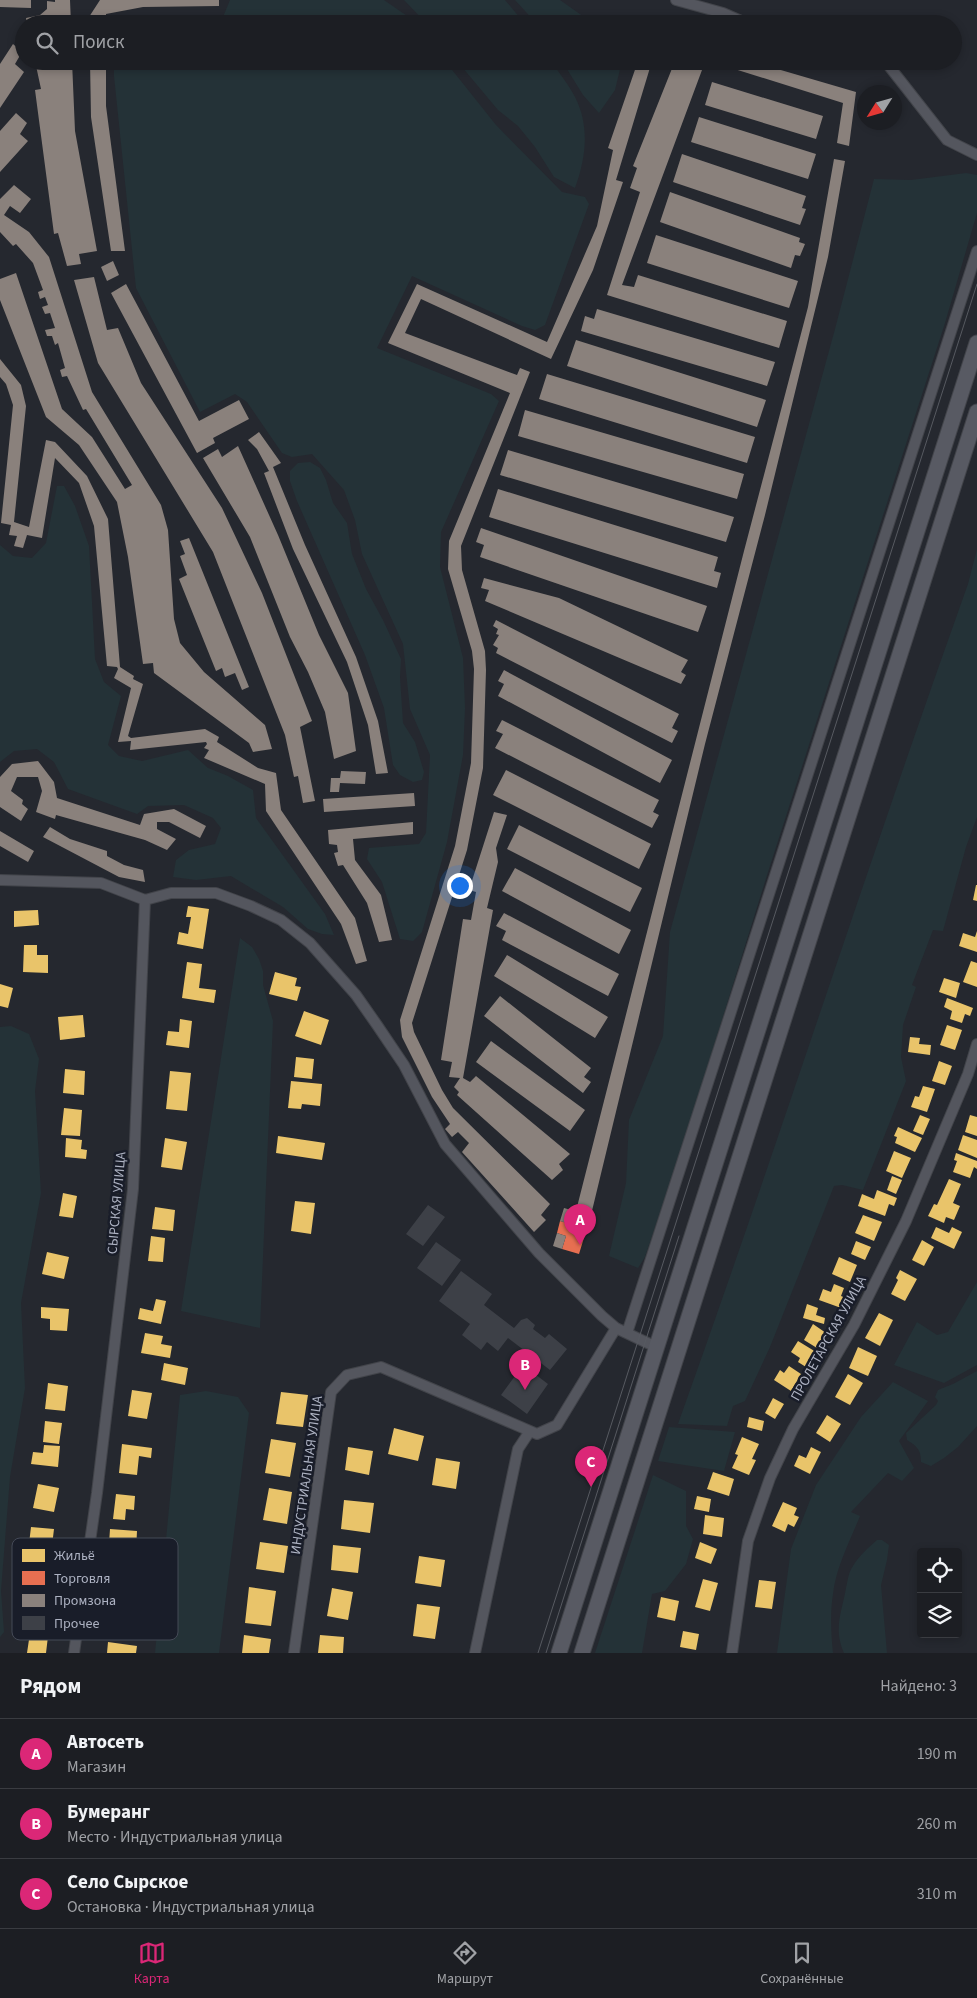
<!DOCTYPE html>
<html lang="ru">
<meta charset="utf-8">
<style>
:root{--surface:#1c1e23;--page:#292b30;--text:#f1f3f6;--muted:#a0a2a6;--line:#3a3c41;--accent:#db2777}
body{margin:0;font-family:"Source Sans 3",sans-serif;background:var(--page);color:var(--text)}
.controls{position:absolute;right:15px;bottom:15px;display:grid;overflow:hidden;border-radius:5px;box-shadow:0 2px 8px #0003}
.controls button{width:45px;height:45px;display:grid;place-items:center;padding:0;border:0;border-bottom:1px solid var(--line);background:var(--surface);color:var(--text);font:25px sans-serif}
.compass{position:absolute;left:857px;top:85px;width:45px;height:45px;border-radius:50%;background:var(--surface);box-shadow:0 2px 8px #0003;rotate:233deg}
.you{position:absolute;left:459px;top:885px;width:18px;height:18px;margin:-12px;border:4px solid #fff;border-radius:50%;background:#1a73e8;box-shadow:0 0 0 8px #1a73e833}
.badge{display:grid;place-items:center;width:32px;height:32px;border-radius:50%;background:var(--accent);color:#fff;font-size:16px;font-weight:700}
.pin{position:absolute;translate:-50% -41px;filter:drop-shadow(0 1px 2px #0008)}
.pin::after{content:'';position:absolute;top:26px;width:18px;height:15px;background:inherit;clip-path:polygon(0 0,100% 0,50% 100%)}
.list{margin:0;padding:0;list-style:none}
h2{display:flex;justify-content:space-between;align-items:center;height:65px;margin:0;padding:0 20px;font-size:21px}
h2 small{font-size:16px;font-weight:400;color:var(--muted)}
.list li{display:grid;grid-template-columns:32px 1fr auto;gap:15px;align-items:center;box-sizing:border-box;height:70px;padding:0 20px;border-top:1px solid var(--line)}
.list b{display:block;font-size:19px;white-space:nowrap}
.list p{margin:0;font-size:16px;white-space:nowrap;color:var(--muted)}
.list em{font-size:16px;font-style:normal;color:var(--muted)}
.icon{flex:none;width:28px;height:28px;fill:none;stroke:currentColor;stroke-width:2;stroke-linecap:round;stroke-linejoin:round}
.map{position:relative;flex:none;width:977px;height:1653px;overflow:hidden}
.search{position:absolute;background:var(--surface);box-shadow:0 2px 8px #0003;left:15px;right:15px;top:15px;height:55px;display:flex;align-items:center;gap:12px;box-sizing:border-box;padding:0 18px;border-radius:28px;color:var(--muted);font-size:19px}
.sheet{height:275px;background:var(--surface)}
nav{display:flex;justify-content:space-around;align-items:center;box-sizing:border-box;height:70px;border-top:1px solid var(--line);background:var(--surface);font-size:14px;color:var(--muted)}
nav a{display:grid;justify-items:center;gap:2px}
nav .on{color:var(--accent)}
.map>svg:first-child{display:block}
.green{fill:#243237}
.homes{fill:#e9c46a}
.shops{fill:#e76f51}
.industry{fill:#8a817c}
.building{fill:#3d4047}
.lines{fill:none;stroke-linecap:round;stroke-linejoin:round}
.minor-casing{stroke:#42444a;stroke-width:12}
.secondary-casing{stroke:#42444a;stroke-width:17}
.minor{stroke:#54565e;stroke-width:10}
.secondary{stroke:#585a63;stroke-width:15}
.tram{stroke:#575a61;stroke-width:1}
.labels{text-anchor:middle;stroke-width:5;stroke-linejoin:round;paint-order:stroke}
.street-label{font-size:14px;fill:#adb2c2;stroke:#191d29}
.key{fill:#191d29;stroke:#454a57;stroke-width:1}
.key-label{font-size:14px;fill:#adb2c2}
</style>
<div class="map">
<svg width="977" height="1653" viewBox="0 0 977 1653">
<rect width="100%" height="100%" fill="#25282f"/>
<path class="green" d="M230,0H384L410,18L415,24H115L123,18L146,16L223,17Z
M404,0H505L525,24H427Z
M515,0H560L594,24H537Z
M114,61H445L496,125L562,192L585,197L589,204L545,325L535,330L522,326L412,276L377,348L491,394L499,401L441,532L440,567L463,658L465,708L463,755L447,842L422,932L413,941L400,939L382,882L367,859L369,848L419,844L426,833L430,755L410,709L403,644L362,554L355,520L344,490L312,454L292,457L282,453L247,402L235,394L200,412L136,288L114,76Z
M457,61H551C559,73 569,85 575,97C590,126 586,158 575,188L554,177L535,147L518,126L498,110Z
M562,61H622L615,90L599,113L583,95Z
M966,173L977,175V213L945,323L768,872L684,1142L645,1257L638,1268L609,1256L626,1183L629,1120L663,1036L670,932L835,329L874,179L911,180Z
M310,462L320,468L326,480L333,503L347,523L352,554L366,589L383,620L401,659L400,677L403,723L415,742L424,772L422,780L413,782L400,775L393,765L384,708L365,655L297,501L290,481V471L298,463Z
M57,486H64L75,506L89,546L95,659L104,682L121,696L108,745L119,756L142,761L188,750L208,768L228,776L253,790L256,818L325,914L334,935L322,934L308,929L283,907L231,876L196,880L173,877L176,860L189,850L215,844L221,828L213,818L184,805L148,806L137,814L68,789L54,762L37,749L14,751L0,762V545L13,556L32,558L46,543Z
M977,549V817L966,847L943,931L933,930L912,985L916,987L903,1025L901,1057L906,1081L863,1190L842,1185L834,1186L770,1347L745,1401L733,1406L727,1426L678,1424C778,1145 868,863 968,584Z
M240,938L252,947L259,959L263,971V985L273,1021L260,1328L181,1311Z
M11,1026L29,1034L39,1059L35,1091L41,1193L21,1303L25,1388L10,1477L1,1591L4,1632L0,1637V1027Z
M977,1282V1365L944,1383L894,1365L917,1322L937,1335L948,1332Z
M977,1371V1426L958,1447L944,1458L931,1466L921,1462C921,1450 917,1446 907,1440L906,1433L936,1405L938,1401L935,1397L938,1390L953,1384Z
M893,1382L928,1401L899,1441L914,1468L902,1481L888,1473L851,1512L860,1516C850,1541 836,1567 833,1594C830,1613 831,1634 833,1653H777L791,1549L816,1485L861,1417Z
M206,1391L238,1397L249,1413L219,1653H155L180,1395Z
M669,1427L735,1432L724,1471L658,1461Z
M653,1475L686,1491V1526L693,1539L686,1564L665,1591L652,1594L642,1653H595Z
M877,1540H882L889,1545L887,1560L881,1585L887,1653H844C833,1628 842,1612 846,1588C848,1580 848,1573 853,1566C859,1556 868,1548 877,1540Z"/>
<path class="homes" d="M976,885H977V901L973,900Z
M188,906L209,909L203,949L177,944L179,932L188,934L191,917H186Z
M38,910L39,925L14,927V911Z
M977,931V952L959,946L963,933L975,937Z
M24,945H37V955H48V973L23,972Z
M971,961L977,963V987L963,982Z
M187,962L202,964L199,988L216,990L214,1003L182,998Z
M275,972L297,978L295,986L301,987L297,1001L269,994Z
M944,978L960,983L956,998L939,992Z
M0,984L13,988L8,1008L0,1006Z
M947,998L973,1008L970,1016L965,1014L962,1023L950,1019L952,1011L944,1007Z
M304,1011L329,1020L321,1045L295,1036Z
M83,1015L85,1037L60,1040L58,1017Z
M180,1019L192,1021L189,1048L166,1045L168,1031L179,1032Z
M947,1025L962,1030L955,1050L940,1045Z
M910,1037L920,1038L919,1044L931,1045L930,1055L908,1052Z
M296,1057L314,1059L312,1079L294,1077Z
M939,1061L952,1066L945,1085L932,1081Z
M65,1069L85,1071L84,1095L63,1093Z
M170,1071L191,1073L187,1111L166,1109Z
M291,1081L322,1084L320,1106L302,1104L301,1109L288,1108Z
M923,1086L935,1089L927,1112L911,1107L915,1096L919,1097Z
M64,1108L82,1110L80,1136L61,1135Z
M920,1115L930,1119L923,1135L913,1131Z
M970,1115L977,1117V1136L965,1132Z
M898,1127L922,1138L915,1152L895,1143L897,1137L894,1136Z
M963,1135L977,1140V1158L958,1150Z
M278,1136L325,1143L322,1160L276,1153Z
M66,1138L82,1140L81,1149L87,1150L86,1159L65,1157Z
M165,1138L187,1142L182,1170L161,1167Z
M894,1151L911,1158L902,1178L886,1171Z
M956,1153L977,1161V1169L974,1167L970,1178L953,1172L957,1161L954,1160Z
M892,1176L902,1180L896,1194L887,1190Z
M949,1179L961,1184L953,1203L960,1206L954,1220L946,1217L944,1223L928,1216L934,1204L937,1205Z
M877,1190L897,1198L894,1206L889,1204L885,1216L858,1206L862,1194L874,1199Z
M63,1193L77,1196L73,1218L59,1216Z
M295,1201L315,1203L311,1234L291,1231Z
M155,1207L175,1210L173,1231L152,1229Z
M863,1215L882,1222L874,1241L855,1233Z
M936,1227L949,1233L952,1227L962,1232L954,1249L931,1238Z
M151,1236L165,1238L163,1262L148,1261Z
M922,1240L934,1247L924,1266L912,1260Z
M856,1241L871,1247L865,1260L851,1254Z
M47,1252L69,1257L64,1279L42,1274Z
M839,1257L857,1265L850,1282L832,1274Z
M900,1270L917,1279L905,1301L891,1294L898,1280L896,1278Z
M834,1284L844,1288L841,1296L848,1299L844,1309L819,1300L823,1289L831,1292Z
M156,1299L166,1301L161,1324L138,1319L140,1308L153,1311Z
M807,1304L818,1308L816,1315L825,1318L824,1324L803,1318Z
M41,1307L69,1309L67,1331L50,1330V1319L41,1318Z
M879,1313L893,1320L880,1346L865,1338Z
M813,1324L826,1333L817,1348L804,1340Z
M145,1333L163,1336L161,1344L172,1346L170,1358L141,1353Z
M798,1341L816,1352L806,1367L798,1362L800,1358L791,1352Z
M858,1347L877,1356L868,1376L849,1368Z
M164,1363L188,1368L185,1385L161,1380Z
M789,1366L801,1374L791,1391L774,1380L780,1370L784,1373Z
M848,1374L863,1383L850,1405L835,1397Z
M48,1383L68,1386L65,1411L45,1409Z
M132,1390L152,1393L147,1419L128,1416Z
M281,1392L308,1395L303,1427L276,1424Z
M773,1398L784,1404L775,1419L765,1413Z
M827,1415L841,1424L830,1442L816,1433Z
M749,1417L764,1421L762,1431L747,1427Z
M45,1421L62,1423L59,1444L43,1442Z
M394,1428L424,1436L418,1461L388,1454Z
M742,1437L759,1444L752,1459L756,1460L749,1475L732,1468L738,1455L735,1454Z
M271,1439L296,1443L290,1477L265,1473Z
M122,1444L152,1448L151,1458L139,1456L137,1475L119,1473Z
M44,1445L60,1446L58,1467L31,1464L33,1452L43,1453Z
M348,1447L373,1451L369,1475L345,1470Z
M811,1447L821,1452L810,1474L794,1466L799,1455L806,1458Z
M436,1458L460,1462L456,1489L432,1485Z
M713,1472L734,1479L729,1496L707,1489Z
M38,1484L59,1488L54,1512L33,1508Z
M269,1488L292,1492L287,1524L263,1520Z
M116,1494L135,1496L134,1510L126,1509L125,1520L113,1519Z
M697,1496L711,1499L709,1512L694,1509Z
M344,1500L374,1503L370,1533L341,1529Z
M783,1502L797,1508L794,1515L799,1517L794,1527L788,1524L785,1532L772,1526Z
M705,1515L724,1518L722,1537L703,1534Z
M31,1527L54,1529L51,1554L28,1552Z
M110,1529L137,1531L136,1551L119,1549L118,1560L108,1559Z
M260,1542L288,1546L284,1573L256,1569Z
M700,1542L717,1549L711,1564L695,1558Z
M333,1545L361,1548L358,1573L331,1570Z
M419,1556L445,1560L441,1587L415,1583Z
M703,1579L718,1583L710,1611L695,1607Z
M759,1580L776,1582L772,1609L755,1607Z
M249,1587L276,1591L271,1626L245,1623Z
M332,1588L353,1592L348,1620L327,1616Z
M661,1597L679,1601L675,1621L657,1617Z
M417,1604L440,1607L435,1639L413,1636Z
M31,1626L49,1628L46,1653H27Z
M683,1631L699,1634L696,1650L680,1647Z
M244,1635L271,1639L269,1653H242Z
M320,1635L344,1637L343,1653H318Z
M108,1642L137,1646L136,1653H107Z"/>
<path class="shops" d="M571,1210L591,1215L579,1254L562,1249L566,1236L557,1233L560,1221L567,1223Z"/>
<path class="industry" d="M0,0H31V8L0,7Z
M55,0H70L71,24H27L26,18L40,15L47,9V1L55,2Z
M100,0H219V6L143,7L106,14V24H89V17Z
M13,44L22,52L15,64L24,72L0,108V64Z
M35,61H72L75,131L97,251L79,254L81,264L67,266L58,233L54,234L35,90L41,89Z
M90,61H106V106L125,251H111L91,117Z
M638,61H652L616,180L623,182L593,270L551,359L421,299L405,333L517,375L520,368L530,372L461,546L462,570L485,651L486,670L483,768L467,850L412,1023L414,1032L442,1090L453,1108L550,1204L541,1215L546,1220L534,1232L462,1152L469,1143L458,1132L452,1137L445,1129L450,1124L432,1097L402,1037L400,1020L455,846L471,763L474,669L472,651L448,569L449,541L510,393L388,343L417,284L547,342L597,226L613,150L608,148Z
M675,61L702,70L622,285L634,287L638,275L787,321L779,348L607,295L640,192L630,188L637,168L633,166Z
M709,61H750L856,92L849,146L837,143L843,103Z
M712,82L823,116L816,139L705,105Z
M16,113L27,123L20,134L28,141L0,172V131Z
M699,117L816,154L808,179L691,142Z
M682,154L806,196L802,208L806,209L800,225L673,182Z
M834,159L845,161L828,257L765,515L705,744L591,1215L576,1211L744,551L808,307Z
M14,185L31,199L20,213L10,206L4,215L29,232L49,257L92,392L161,505L168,530L174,619L180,643L204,672L265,725L272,749L253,752L249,743L154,673L153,663L143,664L128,557L117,502L79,445L46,417L0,300V279L16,273L62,409L92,437L125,489L132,485L86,409L83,410L67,376L62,377L60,370L65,368L58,343L55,345L52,336H47L45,330L55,328L50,313L45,314L42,307L48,305L45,297L40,299L38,292L43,290L33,263L16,244L13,246L0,232V199Z
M670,192L800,238L799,242L805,244L800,256L795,255L791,268L660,222Z
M656,235L798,281L789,308L647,263Z
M113,261L119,275L107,281L101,267Z
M94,277L107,330L118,328L141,383L222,508L262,593L312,721L300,727L315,801L303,803L298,776L294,777L285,735L213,552L98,363L74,280Z
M126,284L199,421L239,400L249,419L213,438L215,443L197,453L111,293Z
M597,309L775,362L767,386L581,331L585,316L594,319Z
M576,340L766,400L757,427L567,366Z
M0,359L21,385L26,406L14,522L29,527L46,440L55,442L87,476L108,519L120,667L134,676L133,679L143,684L128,736L131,738L205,729L219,737L217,742L258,768L276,773L281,810L355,918L367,961L356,964L341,924L266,811L265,784L204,758L209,750L204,748L207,744L206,742L130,750L131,741L118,742L131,688L114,678L118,669L117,667L107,666L94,526L79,483L55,458L42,538L27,535L23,548L14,546L17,536L9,535L11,525L1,523L13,405L6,384L0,377Z
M547,374L755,437L747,463L539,399Z
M525,410L744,474L737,499L518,436Z
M259,432L281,463L273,467L305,545L356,657L378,721L388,773L376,774L368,725L347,662L293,549L264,473L269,471L257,449L248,440Z
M238,446L278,535L319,635L348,693L356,751L334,759L325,712L308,672L290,637L250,537L203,458L218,449L222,457Z
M508,450L734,517L726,542L500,475Z
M498,489L718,557L714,571L721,573L717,588L489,517Z
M481,528L707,606L698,632L480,557L484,545L476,542Z
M189,538L249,687L242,690L235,673L225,677L222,668L216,671L179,579L187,575L180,556L185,554L180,541Z
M484,578L559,598L688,660L681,672L686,675L681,684L485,601L489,590L481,588Z
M496,620L679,714L672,728L678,731L672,743L496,653L498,648L493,645L499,635L496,634L498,629L493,626Z
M504,670L672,760L660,783L498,696L504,684L498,681Z
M502,720L659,800L653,812L659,815L652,828L495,748L503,734L496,731Z
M38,761L54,782L57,798L140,825L144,814L174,809L206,826L200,838L169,822H157V829L176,839L167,850L145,840L56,815L55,819L36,812L42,791L38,777H17L11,791L23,800L22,804L28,809L21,821L0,807V777L12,764Z
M506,770L651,844L639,869L493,795Z
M341,771L366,772L365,784L340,783L339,792H330L331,778H340Z
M414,793L415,806L324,812L323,799Z
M494,812L507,815L496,848L498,862L487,908L493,910L463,1078L470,1082L476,1076L570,1154L559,1164L563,1170L552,1180L457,1095L459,1092L454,1087L460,1078L449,1077L452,1062L441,1060L463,919L471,920L476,892L469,890Z
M413,822V834L353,839L355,860L381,895L392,940L379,942L367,903L343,865L338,866L334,853L338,852L337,845L329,844L328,830Z
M519,825L642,888L630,912L507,849Z
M50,827L70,839L107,851V856L124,865L143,870L145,882L119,877L43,837Z
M0,831L34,851L28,862L0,846Z
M515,868L631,930L619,954L502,891Z
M504,913L619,974L608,996L502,940L506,931L496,926Z
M507,955L608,1017L595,1038L494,976Z
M500,996L591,1068L584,1077L591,1082L583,1093L484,1016Z
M491,1041L585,1110L570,1131L476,1062Z
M564,1208L571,1210L567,1223L560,1221Z
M557,1233L566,1236L562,1249L553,1246Z"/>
<path class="building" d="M428,1205L445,1217L423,1246L406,1234Z
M436,1242L461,1260L442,1286L417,1268Z
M461,1271L492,1294L484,1305L514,1328L521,1320L527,1318L535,1325L533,1329L545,1338L549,1334L567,1349L550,1370L508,1338L498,1351L487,1342L481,1350L462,1335L470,1324L439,1301Z
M523,1365L548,1384L527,1414L501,1395Z"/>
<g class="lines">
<defs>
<path id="minor" d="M676,0L723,13L748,24
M885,61L947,140L977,155
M0,880L101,883L145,900L133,1189L97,1493L74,1653
M145,900L171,893H216L251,906L281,920L310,943L356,995L377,1025L404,1065L445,1144L539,1253L602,1316L616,1328L656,1347
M627,1333L977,251
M294,1653L331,1392L347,1375L381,1367L537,1434L557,1425L616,1328
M475,1653L518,1449L530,1431
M732,1653L748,1541L770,1478L793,1429L854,1325L906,1221L968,1074L977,1044"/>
<path id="secondary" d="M559,1653L977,343
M582,1653L977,412"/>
</defs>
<use href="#minor" class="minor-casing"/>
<use href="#secondary" class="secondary-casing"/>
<use href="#minor" class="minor"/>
<use href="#secondary" class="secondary"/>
<path class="tram" d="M538,1653L977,284
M546,1653L679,1236"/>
</g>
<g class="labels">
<g class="street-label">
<text transform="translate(116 1203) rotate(-85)" y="5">СЫРСКАЯ УЛИЦА</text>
<text transform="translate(828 1338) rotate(-61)" y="5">ПРОЛЕТАРСКАЯ УЛИЦА</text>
<text transform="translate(306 1475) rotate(-82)" y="5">ИНДУСТРИАЛЬНАЯ УЛИЦА</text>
</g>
</g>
<rect x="12" y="1538" width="166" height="102" rx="8" class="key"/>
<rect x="22" y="1549" width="23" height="13" fill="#e9c46a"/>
<rect x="22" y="1571" width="23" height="14" fill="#e76f51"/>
<rect x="22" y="1594" width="23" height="13" fill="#8a817c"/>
<rect x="22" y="1616" width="23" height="14" fill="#3d4047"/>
<g class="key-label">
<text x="54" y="1560">Жильё</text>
<text x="54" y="1583">Торговля</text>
<text x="54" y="1605">Промзона</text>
<text x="54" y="1628">Прочее</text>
</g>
</svg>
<div class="controls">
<button><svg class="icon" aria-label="locate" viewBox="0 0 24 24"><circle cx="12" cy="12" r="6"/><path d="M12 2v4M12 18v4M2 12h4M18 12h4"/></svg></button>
<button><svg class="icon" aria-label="layers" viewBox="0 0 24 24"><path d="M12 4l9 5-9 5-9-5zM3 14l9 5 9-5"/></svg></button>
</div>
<svg class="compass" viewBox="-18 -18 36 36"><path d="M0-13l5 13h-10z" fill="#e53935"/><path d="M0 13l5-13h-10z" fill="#a0a2a6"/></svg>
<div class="you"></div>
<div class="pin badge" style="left:580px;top:1245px">A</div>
<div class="pin badge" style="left:525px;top:1390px">B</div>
<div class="pin badge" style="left:591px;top:1487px">C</div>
<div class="search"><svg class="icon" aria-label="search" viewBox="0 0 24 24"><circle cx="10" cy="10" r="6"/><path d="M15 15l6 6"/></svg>Поиск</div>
</div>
<section class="sheet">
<h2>Рядом<small>Найдено: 3</small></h2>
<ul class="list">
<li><span class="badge">A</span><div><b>Автосеть</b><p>Магазин</p></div><em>190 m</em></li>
<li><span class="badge">B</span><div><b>Бумеранг</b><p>Место · Индустриальная улица</p></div><em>260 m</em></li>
<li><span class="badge">C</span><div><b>Село Сырское</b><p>Остановка · Индустриальная улица</p></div><em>310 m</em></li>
</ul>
</section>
<nav>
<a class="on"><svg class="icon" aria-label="map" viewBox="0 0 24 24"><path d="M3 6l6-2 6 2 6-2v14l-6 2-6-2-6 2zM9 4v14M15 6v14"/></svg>Карта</a>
<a><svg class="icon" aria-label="directions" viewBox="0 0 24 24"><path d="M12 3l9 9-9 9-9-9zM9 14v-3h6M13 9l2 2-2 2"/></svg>Маршрут</a>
<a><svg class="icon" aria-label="saved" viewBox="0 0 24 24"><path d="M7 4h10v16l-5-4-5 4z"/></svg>Сохранённые</a>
</nav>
